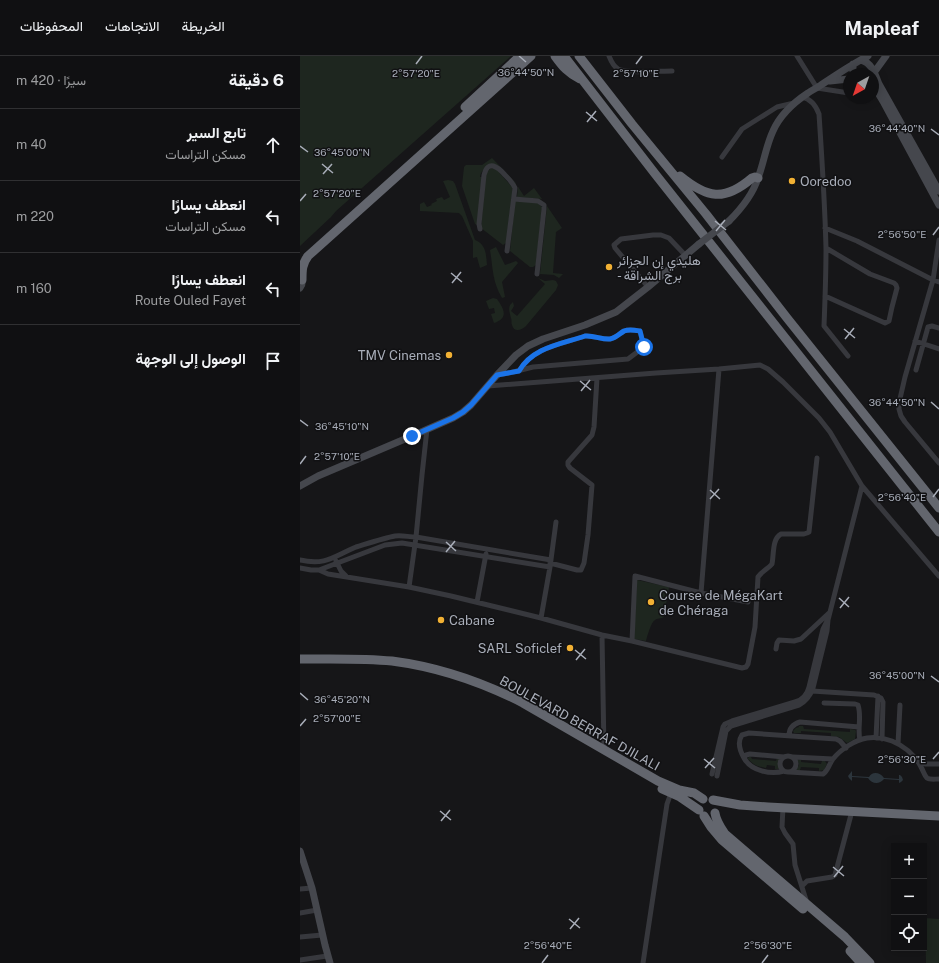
<!DOCTYPE html>
<html lang="ar">
<meta charset="utf-8">
<style>
:root{--surface:#101012;--page:#19191b;--text:#f1f3f6;--muted:#9c9d9f;--line:#303032}
body{margin:0;font-family:"Public Sans",Vazirmatn,sans-serif;background:var(--page);color:var(--text);direction:rtl}
.controls{position:absolute;right:12px;bottom:12px;display:grid;overflow:hidden;border-radius:0px;box-shadow:0 2px 10px #0003}
.controls button{width:36px;height:36px;display:grid;place-items:center;padding:0;border:0;border-bottom:1px solid var(--line);background:var(--surface);color:var(--text);font:20px sans-serif}
.compass{position:absolute;left:543px;top:12px;width:36px;height:36px;border-radius:50%;background:var(--surface);box-shadow:0 2px 10px #0003;rotate:220deg}
.stop{position:absolute;width:12px;height:12px;margin:-9px;border:3px solid #1a73e8;border-radius:50%;background:#fff}
.stop.end{background:#1a73e8;border-color:#fff;box-shadow:0 1px 4px #0008}
.list{margin:0;padding:0;list-style:none}
h2{display:flex;justify-content:space-between;align-items:center;height:52px;margin:0;padding:0 16px;font-size:17px}
h2 small{font-size:13px;font-weight:400;color:var(--muted)}
.list li{display:grid;grid-template-columns:26px 1fr auto;gap:12px;align-items:center;box-sizing:border-box;height:72px;padding:0 16px;border-top:1px solid var(--line)}
.list b{display:block;font-size:15px;white-space:nowrap}
.list p{margin:0;font-size:13px;white-space:nowrap;color:var(--muted)}
.list em{font-size:13px;font-style:normal;color:var(--muted)}
.icon{flex:none;width:22px;height:22px;fill:none;stroke:currentColor;stroke-width:2;stroke-linecap:round;stroke-linejoin:round}
.map{position:relative;flex:none;width:639px;height:907px;overflow:hidden;direction:ltr}
header{display:flex;align-items:center;gap:24px;box-sizing:border-box;height:56px;padding:0 20px;background:var(--surface);border-bottom:1px solid var(--line)}
header strong{font-size:19px}
nav{display:flex;gap:22px;margin-inline-start:auto;font-size:14px}
main{display:flex}
aside{flex:1;background:var(--surface)}
.map>svg:first-child{display:block}
.green{fill:#1e261f}
.water{fill:#2c353c}
.lines{fill:none;stroke-linecap:round;stroke-linejoin:round}
.street{stroke:#37383d;stroke-width:5}
.secondary{stroke:#45474d;stroke-width:7}
.highway{stroke:#63666e;stroke-width:9}
.secondary-bridge{stroke:#45474d;stroke-width:7}
.route{stroke:#1a73e8;stroke-width:5}
.ticks{fill:none;stroke:#a8adb8;stroke-width:1.5}
.poi-dot{fill:#f2b134;stroke:#111113;stroke-width:1.5}
.labels{text-anchor:middle;stroke-width:3;stroke-linejoin:round;paint-order:stroke}
.poi-label{font-size:13px;fill:#a8adb8;stroke:#111113;text-anchor:start}
.street-label{font-size:13px;fill:#a8adb8;stroke:#111113}
.ticks-label{font-size:10px;text-anchor:middle;fill:#a8adb8;stroke:#111113;stroke-width:3;stroke-linejoin:round;paint-order:stroke}
</style>
<header>
<strong>Mapleaf</strong>
<nav><a>الخريطة</a><a>الاتجاهات</a><a>المحفوظات</a></nav>
</header>
<main>
<div class="map">
<svg width="639" height="907" viewBox="0 0 639 907">
<rect width="100%" height="100%" fill="#161618"/>
<path class="green" d="M0,0H211L36,155L31,161L0,190Z
M192,102L215,126L224,140L234,132L242,143L217,141L218,131L217,129L197,109C190,111 181,112 180,121H182L177,169L175,168L162,130L164,111L166,109H182Z
M191,112L196,113L213,132L206,187L203,189L181,172L186,117Z
M148,124L153,125L155,128L175,184C186,188 186,198 187,209L180,212L177,201L173,202V185L162,160L159,157L120,155V148L124,146L127,151L132,149L131,148L137,145L136,143L142,141L144,144L150,141L143,125Z
M215,145L237,146L242,151L236,209L233,211H230L210,195Z
M247,150L262,172L256,176L253,217L263,218L259,222L254,219L240,218Z
M196,191L205,209L216,205L218,207L202,226L205,241L202,242C192,225 193,212 190,194Z
M238,222L245,225L253,224L256,225L258,229L256,234L226,270C222,274 214,277 212,269C211,267 212,265 211,262C210,257 208,254 210,249L213,246L214,250L211,255L217,260L245,228Z
M193,242L197,243C204,253 209,262 194,267L191,258L195,257L194,252L189,253L186,245Z
M337,524L369,531L364,561C361,563 357,562 355,564C351,566 347,581 346,585L334,583Z
M499,670H503L504,673L550,676V673L555,674L556,675L555,683L547,687L539,681L531,680V677L501,675V677H494L493,675L496,672L499,671Z
M449,701H451L452,703L476,705L477,702H480C478,706 478,709 480,713H475V710L467,709L466,712C457,710 455,710 448,703V702Z
M497,704H501V706L521,708L522,705H525L527,708L524,714L519,715V712L501,711L500,714H496L499,709Z
M625,862L639,863V907H626Z"/>
<path class="water" d="M552,715V720L569,721C572,715 580,716 584,722L599,723V719H600L602,721L603,724L601,726L599,727V724L584,723C579,729 572,728 568,722L552,721V725L549,722L548,720Z"/>
<g class="lines">
<path class="street" d="M309,0C311,5 313,10 318,13C327,18 360,15 372,15
M497,0L517,32L549,37
M502,41C511,43 516,50 519,58C522,103 525,148 526,193C526,219 525,245 524,270L548,300
M422,101L442,73L477,51L494,47
M214,143L238,145L244,149V153L237,218
M525,172L557,185L633,224L639,226
M180,173L179,168L184,119C188,103 198,111 205,119C209,123 213,127 215,132L207,195
M639,184L633,224L605,321L599,347V353L601,360L605,366L639,407
M348,231L315,192L314,189L321,183L353,179H361L369,182L386,200
M525,240L585,267L589,265L592,251L597,232L596,229L594,227L570,218L526,192
M615,285L639,293
M616,314L628,271L632,270L639,272
M197,319L209,317L233,311L328,303L344,291L340,275C334,274 329,273 324,275C319,278 316,282 310,283C302,284 294,279 285,280C262,288 233,291 219,315
M188,330L356,317L419,313L460,309L468,313L483,326L519,362L530,376L562,430L639,520
M0,504C26,510 34,500 56,491C66,488 84,482 95,480C102,479 109,481 116,481L251,504
M36,505L41,515L46,520
M250,507L277,514H281L284,507L288,479L292,429L270,412L268,409V406L292,379L294,371L297,322
M0,512L11,514H19L85,489L102,487L250,511
M19,514L28,518L109,531L151,540L241,562L302,579L332,585L442,612L446,611L448,608L455,571L458,521C462,515 468,513 472,508C474,498 472,483 481,478H504L507,477L509,476L517,402
M109,531L116,481L122,419L127,373
M401,537L419,313
M177,546L186,498
M241,562L250,511L256,466
M302,579L304,694
M332,585L335,520L401,537L448,546
M476,593L477,587L479,584L494,585L501,583L529,557
M512,635L574,639L581,642L583,646L582,683
M524,647L555,648L558,649C562,661 557,673 560,684
M489,680C489,672 493,668 500,666L559,671
M576,682L578,640
M598,688L600,649
M480 708a8 8 0 1 1 16 0a8 8 0 1 1-16 0Z
M484,701L450,698L446,699L444,702C451,715 471,719 484,715
M493,701L533,703
M444,702C440,695 437,686 442,679L449,677L536,683L540,685L546,692
M619,706L625,708H639
M489,716L523,718C528,715 529,708 533,703C541,693 555,684 567,682C575,681 584,682 592,685C604,690 615,699 621,711C623,714 624,719 627,722C630,724 635,723 639,723
M412,718L423,671L425,668L432,665L495,646C502,644 507,639 509,631L523,573L527,565
M417,720L426,675L431,670L499,649C506,645 510,640 513,632L527,575L528,564L562,430
M483,751L482,771L485,777L493,788L495,809L507,847
M502,830L507,825L532,821L535,819L552,755
M0,833L12,832
M0,857L17,854
M0,881L22,879
M0,904L27,900
M343,907L367,748L371,737"/>
<path class="secondary" d="M561,4C572,7 575,18 579,28L639,135
M553,8V15L555,18
M573,18L586,0
M530,25L549,23
M573,33L578,37L584,47L639,149
M429,165C441,153 453,138 458,122C464,106 466,90 473,75C480,59 493,47 508,37C512,34 517,32 521,29C536,19 552,8 568,0
M0,232C3,228 3,224 1,219
M0,430L18,420L112,380L153,362L163,356L171,349L197,319L216,299L228,290L243,283L285,269L316,256L348,231L399,188
M0,795L12,832L25,889L30,907"/>
<path class="highway" d="M255,0C263,11 268,17 280,23
M264,0L356,119L639,476
M279,0L332,68L406,158L487,262L639,452
M165,51L220,0
M380,120C407,142 424,146 452,122L455,121L458,122
M2,224C2,214 2,208 8,200L231,0
M0,603C31,603 62,602 92,605C138,611 182,626 223,647L358,725L379,734L394,737L403,743
M362,733L380,741L399,754
M413,744L440,749L468,751L639,760
M415,757C416,765 421,772 425,778L545,881L570,907
M404,760L411,771L422,784L503,853
M550,895L561,907"/>
<path class="secondary-bridge" d="M399,188L429,165"/>
</g>
<g class="lines">
<path class="route" d="M112,380L153,362L163,356L171,349L197,319L219,315C233,291 262,288 285,280C294,279 302,284 310,283C316,282 319,278 324,275C329,273 334,274 340,275L344,291"/>
</g>
<path class="ticks" d="M219,0L226,6M116,8L122,0M336,8L342,0M286,56L297,65M287,66L296,55M631,73L639,79M0,90L8,96M22,108L33,117M23,118L32,108M0,145L6,138M415,165L426,174M416,175L425,164M633,179L639,171M151,217L162,226M152,227L161,216M544,273L555,282M545,283L554,272M280,325L291,334M281,335L290,324M631,346L639,353M0,364L8,370M0,408L6,400M410,434L420,443M633,441L639,433M410,443L419,433M146,486L156,495M146,496L155,485M539,542L549,551M540,552L549,541M275,594L286,603M276,604L285,593M631,620L639,626M0,637L8,644M0,670L6,663M404,703L415,712M633,703L639,696M405,712L414,702M140,755L151,764M141,765L150,754M533,811L544,820M534,821L543,810M269,863L280,872M270,873L279,862M242,907L248,899M462,907L468,899"/>
<g class="poi-dot">
<circle cx="492" cy="125" r="4"/>
<circle cx="309" cy="211" r="4"/>
<circle cx="149" cy="299" r="4"/>
<circle cx="351" cy="546" r="4"/>
<circle cx="141" cy="564" r="4"/>
<circle cx="270" cy="592" r="4"/>
</g>
<g class="labels">
<g class="poi-label">
<text x="500" y="130">Ooredoo</text>
<text x="317" y="209">هليدي إن الجزائر<tspan x="317" dy="15">- برج الشراقة</tspan></text>
<text x="141" y="304" text-anchor="end">TMV Cinemas</text>
<text x="359" y="544">Course de MégaKart<tspan x="359" dy="15">de Chéraga</tspan></text>
<text x="149" y="569">Cabane</text>
<text x="262" y="597" text-anchor="end">SARL Soficlef</text>
</g>
<g class="street-label">
<text transform="translate(280 667) rotate(29)" y="5">BOULEVARD BERRAF DJILALI</text>
</g>
</g>
<g class="ticks-label">
<text x="226" y="20">36°44'50"N</text>
<text x="116" y="21">2°57'20"E</text>
<text x="336" y="21">2°57'10"E</text>
<text x="597" y="76">36°44'40"N</text>
<text x="42" y="100">36°45'00"N</text>
<text x="37" y="141">2°57'20"E</text>
<text x="602" y="182">2°56'50"E</text>
<text x="597" y="350">36°44'50"N</text>
<text x="42" y="374">36°45'10"N</text>
<text x="37" y="404">2°57'10"E</text>
<text x="602" y="445">2°56'40"E</text>
<text x="597" y="623">36°45'00"N</text>
<text x="42" y="647">36°45'20"N</text>
<text x="37" y="666">2°57'00"E</text>
<text x="602" y="707">2°56'30"E</text>
<text x="248" y="893">2°56'40"E</text>
<text x="468" y="893">2°56'30"E</text>
</g>
</svg>
<div class="controls">
<button>+</button>
<button>−</button>
<button><svg class="icon" aria-label="locate" viewBox="0 0 24 24"><circle cx="12" cy="12" r="6"/><path d="M12 2v4M12 18v4M2 12h4M18 12h4"/></svg></button>
</div>
<svg class="compass" viewBox="-18 -18 36 36"><path d="M0-13l5 13h-10z" fill="#e53935"/><path d="M0 13l5-13h-10z" fill="#9c9d9f"/></svg>
<div class="stop" style="left:344px;top:291px"></div>
<div class="stop end" style="left:112px;top:380px"></div>
</div>
<aside>
<h2>6 دقيقة<small>سيرًا · 420 m</small></h2>
<ul class="list">
<li><svg class="icon" aria-label="ahead" viewBox="0 0 24 24"><path d="M12 20V5M6 11l6-6 6 6"/></svg><div><b>تابع السير</b><p>مسكن التراسات</p></div><em>40 m</em></li>
<li><svg class="icon" aria-label="left" viewBox="0 0 24 24"><path d="M17 20v-9H6M10 6l-5 5 5 5"/></svg><div><b>انعطف يسارًا</b><p>مسكن التراسات</p></div><em>220 m</em></li>
<li><svg class="icon" aria-label="left" viewBox="0 0 24 24"><path d="M17 20v-9H6M10 6l-5 5 5 5"/></svg><div><b>انعطف يسارًا</b><p>Route Ouled Fayet</p></div><em>160 m</em></li>
<li><svg class="icon" aria-label="arrive" viewBox="0 0 24 24"><path d="M6 21V4h12l-3 4 3 4H6"/></svg><div><b>الوصول إلى الوجهة</b></div></li>
</ul>
</aside>
</main>
